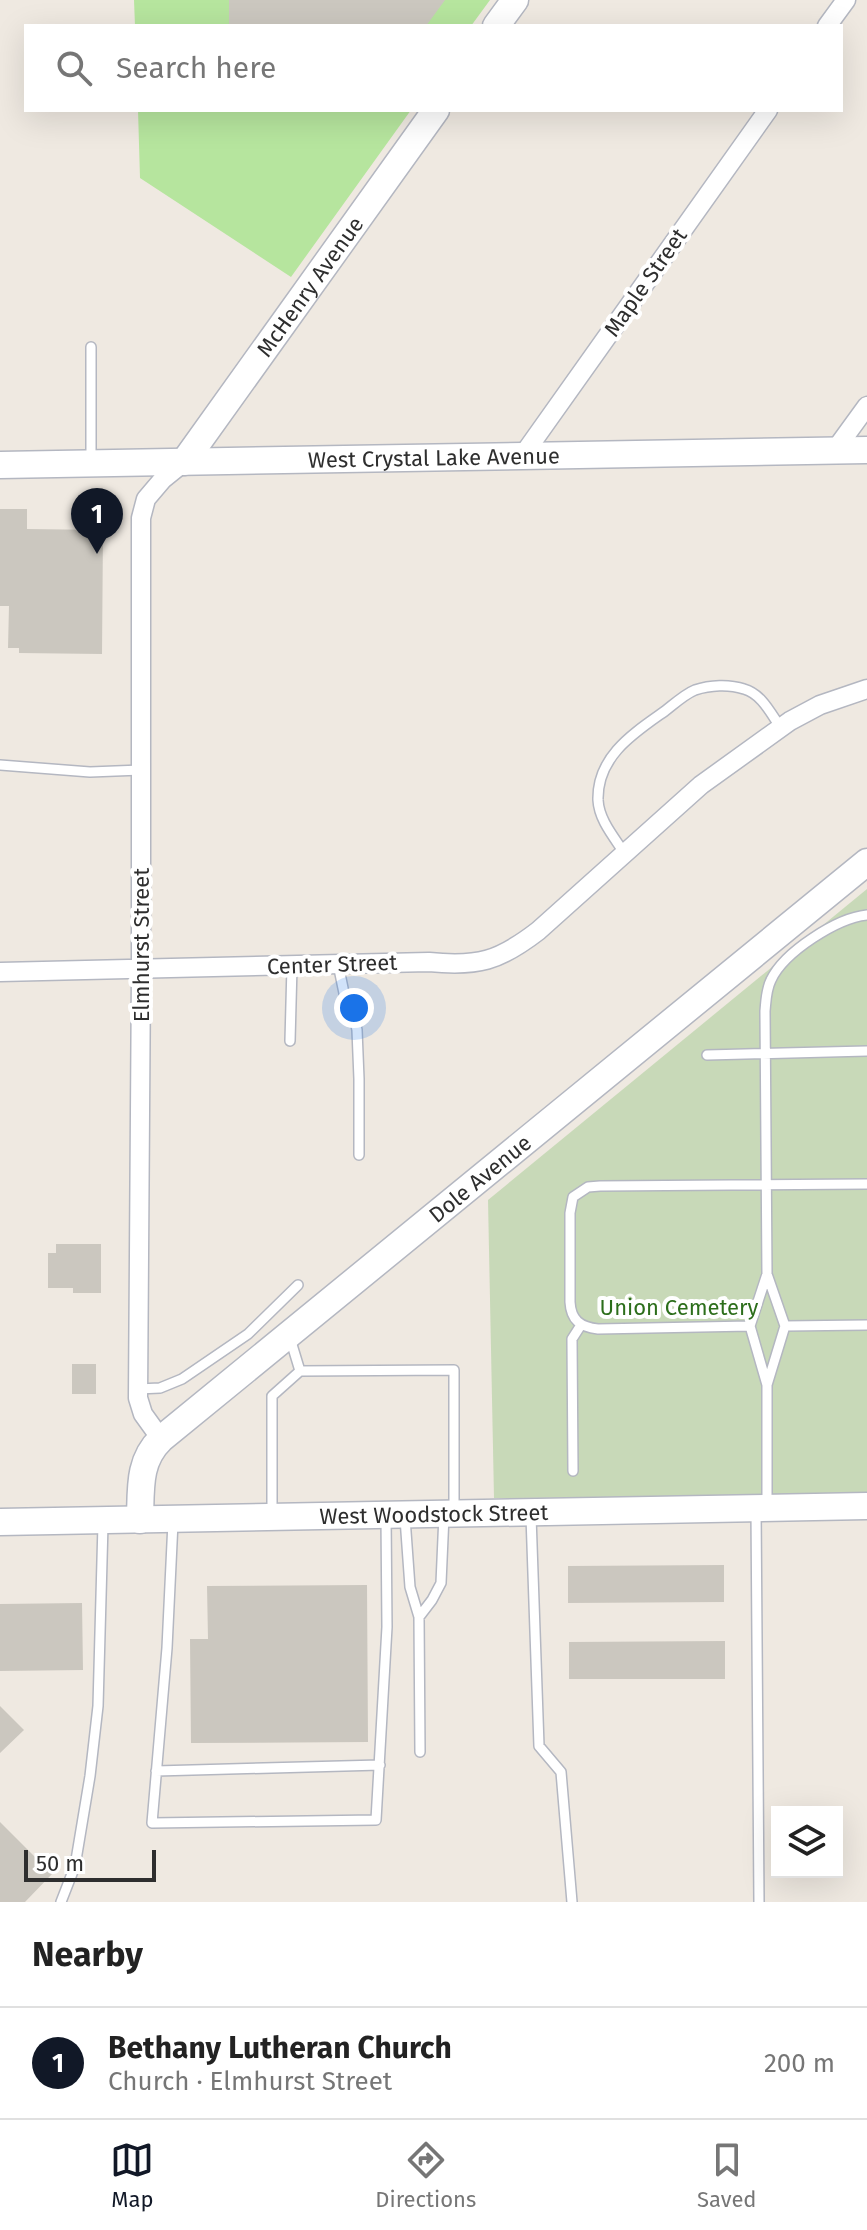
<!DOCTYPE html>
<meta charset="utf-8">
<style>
:root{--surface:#fff;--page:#f2f2f2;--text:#222;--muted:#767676;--line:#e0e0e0;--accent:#111827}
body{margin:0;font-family:"Fira Sans",sans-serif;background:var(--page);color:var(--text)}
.controls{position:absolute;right:24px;bottom:24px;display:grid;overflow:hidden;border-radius:0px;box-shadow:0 8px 32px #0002}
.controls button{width:72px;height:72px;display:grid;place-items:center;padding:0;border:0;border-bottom:2px solid var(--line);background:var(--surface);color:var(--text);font:40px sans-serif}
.scale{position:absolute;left:24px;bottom:20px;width:132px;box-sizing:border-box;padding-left:8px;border:4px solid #2e2e2e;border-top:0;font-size:22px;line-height:28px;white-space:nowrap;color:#2e2e2e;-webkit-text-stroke:6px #fff;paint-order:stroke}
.you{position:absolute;left:354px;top:1008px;width:28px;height:28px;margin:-20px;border:6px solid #fff;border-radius:50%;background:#1a73e8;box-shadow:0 0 0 12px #1a73e833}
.badge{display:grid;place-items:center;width:52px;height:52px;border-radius:50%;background:var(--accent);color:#fff;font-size:26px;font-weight:700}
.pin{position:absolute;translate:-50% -66px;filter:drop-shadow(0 2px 4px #0008)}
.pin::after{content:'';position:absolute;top:42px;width:28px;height:24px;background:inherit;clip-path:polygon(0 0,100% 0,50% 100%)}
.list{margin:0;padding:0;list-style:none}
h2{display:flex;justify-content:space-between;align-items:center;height:104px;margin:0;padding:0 32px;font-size:34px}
h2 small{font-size:26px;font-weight:400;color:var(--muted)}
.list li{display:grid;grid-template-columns:52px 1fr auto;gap:24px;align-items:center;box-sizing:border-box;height:112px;padding:0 32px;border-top:2px solid var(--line)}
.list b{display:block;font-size:30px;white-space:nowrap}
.list p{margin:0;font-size:26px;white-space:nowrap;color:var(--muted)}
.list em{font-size:26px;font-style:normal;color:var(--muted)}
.icon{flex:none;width:44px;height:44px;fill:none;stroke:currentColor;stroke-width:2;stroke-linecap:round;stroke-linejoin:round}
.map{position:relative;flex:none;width:867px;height:1902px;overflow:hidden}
.search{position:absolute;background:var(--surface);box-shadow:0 8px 32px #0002;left:24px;right:24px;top:24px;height:88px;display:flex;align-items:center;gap:20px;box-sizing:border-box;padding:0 28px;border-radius:0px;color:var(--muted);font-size:30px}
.sheet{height:216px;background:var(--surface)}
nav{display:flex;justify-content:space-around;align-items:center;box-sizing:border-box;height:112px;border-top:2px solid var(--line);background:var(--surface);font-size:22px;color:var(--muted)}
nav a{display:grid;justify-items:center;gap:4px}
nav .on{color:var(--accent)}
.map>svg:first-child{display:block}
.green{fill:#b6e59e}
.cemetery{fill:#c8d9b8}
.building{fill:#cbc7bf}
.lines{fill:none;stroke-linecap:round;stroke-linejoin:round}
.lane-casing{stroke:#b4b7c1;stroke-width:12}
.street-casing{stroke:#b4b7c1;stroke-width:21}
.secondary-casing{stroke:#b4b7c1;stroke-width:29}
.lane{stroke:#fff;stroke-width:9}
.street{stroke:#fff;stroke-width:18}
.secondary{stroke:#fff;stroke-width:26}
.labels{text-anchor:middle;stroke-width:8;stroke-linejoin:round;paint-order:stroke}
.street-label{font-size:22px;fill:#2e2e2e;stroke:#fff}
.park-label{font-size:22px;fill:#2c6e1b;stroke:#fff}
</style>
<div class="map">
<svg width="867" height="1902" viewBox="0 0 867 1902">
<rect width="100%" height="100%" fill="#efe9e1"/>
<path class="green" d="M134,0H490L471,26H135Z
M138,110H411L291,277L140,178Z"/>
<path class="cemetery" d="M867,889V1496L494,1498L488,1200Z"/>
<path class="building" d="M229,0H445L426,26H229Z
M0,509H27V529L103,530L102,654L19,653V648H8L9,606H0Z
M56,1244H101V1293H73V1288H48V1253H56Z
M72,1364H96V1394H72Z
M724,1565V1602L568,1603V1566Z
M367,1585L368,1742L191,1743L190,1639H208L207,1586Z
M82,1603L83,1670L0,1671V1604Z
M725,1641V1679H569V1642Z
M0,1706L24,1730L0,1753Z
M0,1822L52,1874L25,1902H0Z"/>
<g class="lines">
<defs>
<path id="lane" d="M91,461V347
M0,765L90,772L141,770
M625,854C614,837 599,820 598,800C597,756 634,733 665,711C674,704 685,694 695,690C710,685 729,684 744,689C762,694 771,714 781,728
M338,964L344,993L353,1011L357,1030L359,1079V1155
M290,1041L292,966
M707,1055L867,1051
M750,1326L598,1329C580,1327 571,1320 570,1302V1213L573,1197L588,1187L600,1186L867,1184
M785,1326L867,1325
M290,1338L300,1371L454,1370V1511
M767,1385L785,1326L767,1274
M138,1389L160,1388L182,1379L248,1334L298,1285
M573,1471L572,1339L581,1325
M767,1507V1385L750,1326L767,1274L765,1011C766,1001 766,990 771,980C784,952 837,918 867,915
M756,1509L759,1902
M272,1515V1396L300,1371
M531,1516L539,1746L561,1772L572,1902
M405,1518L410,1587L419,1617L432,1600L441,1583L444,1515
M173,1522L167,1648L152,1823L376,1820L387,1627L386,1517
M419,1617L420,1752
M156,1771L380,1765
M61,1902L75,1866L90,1776L98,1706L103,1524"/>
<path id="street" d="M827,26L846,0
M835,450L867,406
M523,455L768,110
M0,972L429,962C478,967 499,961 538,931L701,785L790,721L820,705L867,689
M161,1439L143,1414L138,1398L141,970V518L146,499L163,479L184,462"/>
<g id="secondary">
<path d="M496,26L515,0"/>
<path id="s1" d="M184,462L436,110"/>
<path id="s2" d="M0,465L867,450"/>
<path id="s3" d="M140,1520C141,1489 138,1461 161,1439L867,862"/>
<path id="s4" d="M0,1522L867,1506"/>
</g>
</defs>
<use href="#lane" class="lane-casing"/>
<use href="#street" class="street-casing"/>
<use href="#secondary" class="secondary-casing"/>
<use href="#lane" class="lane"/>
<use href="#street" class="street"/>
<use href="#secondary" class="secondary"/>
</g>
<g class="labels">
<g class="street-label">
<text transform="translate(645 282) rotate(-55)" y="8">Maple Street</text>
<text dy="8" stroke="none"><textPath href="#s1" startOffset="216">McHenry Avenue</textPath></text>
<text dy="8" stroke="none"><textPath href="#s2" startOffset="434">West Crystal Lake Avenue</textPath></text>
<text transform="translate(141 945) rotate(-90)" y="8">Elmhurst Street</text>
<text transform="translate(332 964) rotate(-2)" y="8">Center Street</text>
<text dy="8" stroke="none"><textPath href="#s3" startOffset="498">Dole Avenue</textPath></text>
<text dy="8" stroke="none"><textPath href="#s4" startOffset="434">West Woodstock Street</textPath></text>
</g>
<g class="park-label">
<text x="679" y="1315">Union Cemetery</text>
</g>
</g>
</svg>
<div class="controls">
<button><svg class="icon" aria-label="layers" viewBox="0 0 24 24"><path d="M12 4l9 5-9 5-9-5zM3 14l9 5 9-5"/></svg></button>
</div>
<div class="scale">50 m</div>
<div class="you"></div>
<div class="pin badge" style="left:97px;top:554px">1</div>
<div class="search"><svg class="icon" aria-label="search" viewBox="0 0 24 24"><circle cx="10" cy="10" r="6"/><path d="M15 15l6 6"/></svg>Search here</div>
</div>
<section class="sheet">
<h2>Nearby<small></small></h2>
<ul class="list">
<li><span class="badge">1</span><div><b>Bethany Lutheran Church</b><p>Church · Elmhurst Street</p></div><em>200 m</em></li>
</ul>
</section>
<nav>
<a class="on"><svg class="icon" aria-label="map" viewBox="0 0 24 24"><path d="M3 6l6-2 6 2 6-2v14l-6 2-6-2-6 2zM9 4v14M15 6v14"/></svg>Map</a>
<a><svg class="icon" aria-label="directions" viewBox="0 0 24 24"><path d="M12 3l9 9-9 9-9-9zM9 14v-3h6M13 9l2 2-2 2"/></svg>Directions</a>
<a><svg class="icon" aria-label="saved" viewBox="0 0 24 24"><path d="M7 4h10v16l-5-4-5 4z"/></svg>Saved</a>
</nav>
